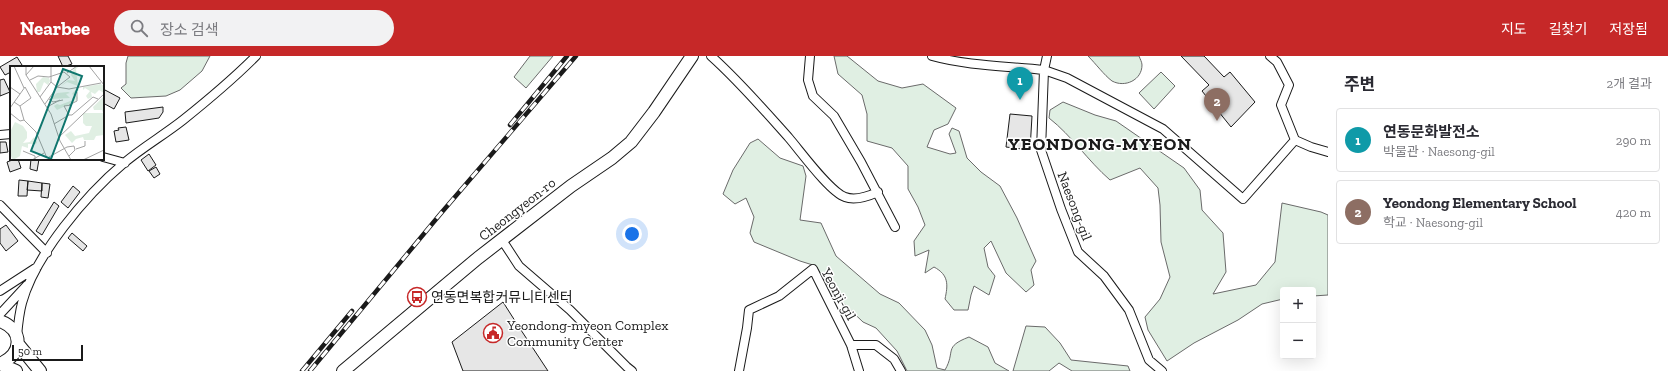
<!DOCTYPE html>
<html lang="ko">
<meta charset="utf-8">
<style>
:root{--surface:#fff;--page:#f2f2f3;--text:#2b2b33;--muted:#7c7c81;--line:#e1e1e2;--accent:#c62828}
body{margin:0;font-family:"Zilla Slab","Noto Sans KR",serif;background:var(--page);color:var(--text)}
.controls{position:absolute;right:12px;bottom:12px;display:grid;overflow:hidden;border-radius:4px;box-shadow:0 4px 16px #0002}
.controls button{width:36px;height:36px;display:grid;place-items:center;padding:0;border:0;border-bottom:1px solid var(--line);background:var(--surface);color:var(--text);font:20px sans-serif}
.scale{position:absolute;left:12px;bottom:10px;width:71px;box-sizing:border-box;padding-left:4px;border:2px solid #1a1a1a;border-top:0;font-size:11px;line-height:14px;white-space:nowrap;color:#1a1a1a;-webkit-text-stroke:3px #fff;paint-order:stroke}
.you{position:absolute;left:632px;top:178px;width:14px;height:14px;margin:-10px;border:3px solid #fff;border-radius:50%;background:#1a73e8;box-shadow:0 0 0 6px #1a73e833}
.badge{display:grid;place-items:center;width:26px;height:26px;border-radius:50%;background:var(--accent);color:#fff;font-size:13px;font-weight:700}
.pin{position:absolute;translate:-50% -33px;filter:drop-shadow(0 1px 2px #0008)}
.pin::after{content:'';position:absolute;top:21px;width:14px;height:12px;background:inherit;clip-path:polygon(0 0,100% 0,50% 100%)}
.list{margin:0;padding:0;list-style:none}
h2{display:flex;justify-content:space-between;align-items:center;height:52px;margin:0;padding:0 16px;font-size:17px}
h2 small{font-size:13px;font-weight:400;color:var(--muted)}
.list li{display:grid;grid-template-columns:26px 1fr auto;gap:12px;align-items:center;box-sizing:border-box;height:64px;margin:0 8px 8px;padding:0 8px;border:1px solid var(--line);border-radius:4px}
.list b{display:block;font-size:15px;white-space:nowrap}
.list p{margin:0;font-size:13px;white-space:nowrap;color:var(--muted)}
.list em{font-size:13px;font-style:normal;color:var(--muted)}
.icon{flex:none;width:22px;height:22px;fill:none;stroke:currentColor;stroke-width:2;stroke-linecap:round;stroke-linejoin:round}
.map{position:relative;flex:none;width:1328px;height:315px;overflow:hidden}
header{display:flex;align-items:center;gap:24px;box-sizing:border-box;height:56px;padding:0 20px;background:var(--accent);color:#fff}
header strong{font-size:19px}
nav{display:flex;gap:22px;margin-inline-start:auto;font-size:14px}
.search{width:280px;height:36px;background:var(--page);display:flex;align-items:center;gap:10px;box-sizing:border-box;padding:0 14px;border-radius:22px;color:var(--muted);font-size:15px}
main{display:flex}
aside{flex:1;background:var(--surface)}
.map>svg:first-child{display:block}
.green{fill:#e0efe3;stroke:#6a6a6a}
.building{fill:#e6e6e6;stroke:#1a1a1a}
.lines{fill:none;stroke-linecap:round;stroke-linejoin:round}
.street-casing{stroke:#1a1a1a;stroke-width:10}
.secondary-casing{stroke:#1a1a1a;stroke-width:14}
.street{stroke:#fff;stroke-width:8}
.secondary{stroke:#fff;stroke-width:12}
.rail-casing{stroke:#1a1a1a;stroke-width:4.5}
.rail{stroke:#fff;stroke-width:3;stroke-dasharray:9;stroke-linecap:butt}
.labels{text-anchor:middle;stroke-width:3;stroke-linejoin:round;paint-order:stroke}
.street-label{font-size:14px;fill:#1a1a1a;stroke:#fff}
.poi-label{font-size:14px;fill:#1a1a1a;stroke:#fff;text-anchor:start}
.district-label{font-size:18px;font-weight:bold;letter-spacing:1px;fill:#1a1a1a;stroke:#fff}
.inset-road{fill:none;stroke:#a3a3a3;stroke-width:1}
.view{fill:#0f766e;fill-opacity:0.15;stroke:#0f766e;stroke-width:2}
.inset-edge{fill:none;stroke:#1a1a1a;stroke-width:2}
</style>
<header>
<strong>Nearbee</strong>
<div class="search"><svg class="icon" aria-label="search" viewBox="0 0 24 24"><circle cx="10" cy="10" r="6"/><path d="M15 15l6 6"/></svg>장소 검색</div>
<nav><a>지도</a><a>길찾기</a><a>저장됨</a></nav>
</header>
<main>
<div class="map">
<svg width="1328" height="315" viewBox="0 0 1328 315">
<rect width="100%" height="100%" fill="#fff"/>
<path class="green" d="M128,0H210L202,15L180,34L166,40L131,42L121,32L126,28V7Z
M530,0H553L526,32L514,21Z
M834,0H847L878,25L902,32L923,28L956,52L948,68L934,74L927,91L950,98L956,97L949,78L952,72L959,75L967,102L981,116L1000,130L1017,162L1036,205L1031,214L1034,229L1026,236L1006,217L991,185L984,192L988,211L995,220L989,239L974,230L971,239L968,254H954L945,243C948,229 949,219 934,211L925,217L929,194L915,200L914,185L925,169L918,151L908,133V110L892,92L867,85V58L862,39L838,18Z
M1088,0H1139C1140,3 1142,6 1142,9C1142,24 1125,32 1112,25C1104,19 1096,8 1088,0Z
M1161,16L1175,30L1154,53L1139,37Z
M1063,46L1095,59L1116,65L1184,112L1200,134L1202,154L1223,177L1226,216L1213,238L1256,229L1275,206L1282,147L1321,156L1328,159V239L1313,240V234H1283V243L1262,248L1238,264L1194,287L1167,305L1148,274L1145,261L1160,243L1170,221L1161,186L1160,149L1158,132L1140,112L1110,124C1088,105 1072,80 1049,62L1050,54Z
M758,83L780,102L803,110L806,120L800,164L821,167L836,200L880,238L899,247L925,274L932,289L937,312L945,314C956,295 943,291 969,281L988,291L995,307L1009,315H907L897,295L876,272L863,266L842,246L824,224L816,210L800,205L754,186L750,177L754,161L746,142L735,148L723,138L733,114L750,87Z
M1026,270L1045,271L1060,287L1071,304L1128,310L1130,315H1072L1059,307L1049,315H1013Z"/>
<path class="building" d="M58,0H68L72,8L63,11Z
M1181,0H1204L1224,21L1230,16L1255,46L1231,71L1202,35L1209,29Z
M17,1L22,9L18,11H11V16L5,19L0,11Z
M4,23L10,36L0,40V24Z
M105,34L120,42L114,53L103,47V38Z
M163,51V56L159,62L126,67L125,56Z
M1010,58L1032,60L1030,94L1006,91Z
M126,71L129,84L116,86L114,75L119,74L118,72Z
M0,86H6L8,96L0,97Z
M149,98L156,109L148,115L141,104Z
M15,103H18L21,112L10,116L7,106Z
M31,103H39L37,115L30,113Z
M156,111L160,118L154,122L149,115Z
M19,124L28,125L27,140H18Z
M28,125L42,127V135L27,134Z
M42,127L50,128L48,142L41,141Z
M73,130L80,136L68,152L61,146Z
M54,146L59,150L42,179L36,175Z
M6,169L18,185L6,195L0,187V173Z
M72,177L87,190L83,195L68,182Z
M503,246L517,268L548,315H463L452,286Z"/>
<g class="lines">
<defs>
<path id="street" d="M711,0C739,25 764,54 789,82C801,96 830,136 845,141C855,145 869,140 878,136
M810,0L808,24L813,40L834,60L861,106L895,171
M932,0C968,10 1007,10 1044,14L1041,94L1061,153L1078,196L1104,220L1129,254L1149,304L1162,315
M1047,0L1044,14L1067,22L1163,73L1243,143L1295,84L1281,49L1289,29L1277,6L1270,0
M0,79L11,78
M1295,84L1311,91L1328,96
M103,101L125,107
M0,149L47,197
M502,184L519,210L570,254L627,311L632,315
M0,235L37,211
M0,258L27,229
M17,280C18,269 19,258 22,247C35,199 86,139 124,107C143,91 164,79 183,64C208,44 233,23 256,0
M851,289H876L894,303L901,315
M739,315L747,272L749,254L779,240L813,213L851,289L859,315"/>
<path id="secondary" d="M0,265C24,274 23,298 0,308
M18,288L40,315
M0,308L16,315
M343,315L478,202L571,130L612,102L631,86L654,56L692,0"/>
</defs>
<use href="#street" class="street-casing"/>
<use href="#secondary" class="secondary-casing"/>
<use href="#street" class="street"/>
<use href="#secondary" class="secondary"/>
<defs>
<path id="rail" d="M510,69L567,0
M302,315L352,255
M310,315L442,156L576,0"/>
</defs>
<use href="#rail" class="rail-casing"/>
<use href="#rail" class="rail"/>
</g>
<defs>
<symbol id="bus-ring" viewBox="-11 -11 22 22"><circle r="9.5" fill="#fff" stroke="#c62828" stroke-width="1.5"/><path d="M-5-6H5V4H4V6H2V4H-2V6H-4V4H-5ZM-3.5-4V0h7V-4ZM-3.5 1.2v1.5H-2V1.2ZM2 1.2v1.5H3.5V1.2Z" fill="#c62828"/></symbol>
<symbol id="civic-ring" viewBox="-11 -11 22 22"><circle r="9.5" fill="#fff" stroke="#c62828" stroke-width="1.5"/><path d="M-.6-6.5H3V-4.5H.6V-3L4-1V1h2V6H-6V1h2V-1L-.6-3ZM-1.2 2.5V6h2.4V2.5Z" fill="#c62828"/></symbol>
</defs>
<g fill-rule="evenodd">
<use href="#bus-ring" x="406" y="230" width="22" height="22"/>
<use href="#civic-ring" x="482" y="266" width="22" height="22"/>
</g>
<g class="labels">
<g class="street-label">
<text transform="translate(1075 150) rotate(69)" y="5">Naesong-gil</text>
<text transform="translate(517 153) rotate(-38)" y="5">Cheongyeon-ro</text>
<text transform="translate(839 238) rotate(61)" y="5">Yeonji-gil</text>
</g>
<g class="poi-label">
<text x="431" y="246">연동면복합커뮤니티센터</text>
<text x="507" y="274">Yeondong-myeon Complex<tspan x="507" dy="16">Community Center</tspan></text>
</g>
<g class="district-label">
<text x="1100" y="94">YEONDONG-MYEON</text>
</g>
</g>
<g transform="translate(10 10)">
<rect width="94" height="94" fill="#fff"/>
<path d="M69,0L66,3L68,20L57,16L50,21L58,14L65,15L61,9L64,2ZM33,11L39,12L40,15L38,19L34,16L30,26H27L26,18ZM91,18L94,20V27L89,24L85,28L81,26L82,31L78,33L76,30L80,25L75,22L73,24V21ZM67,22L69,24L65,27L68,32L66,35L47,44L44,40L47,38L50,39L63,34L62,32L65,30L62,28ZM58,26L60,27L56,28L60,32L40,33L47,27ZM94,30V69L86,70L84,74H74L73,71L66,73L62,77L55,69L61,65L65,70L79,67L82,60H76L73,57V47H93L92,44H84L83,41ZM5,56L13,60L17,66V72L13,77L20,76L24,71L27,76L26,78H18V82L12,80L10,90L3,94L0,88V66Z" fill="#e0efe3"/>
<path class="inset-road" d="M4,0L14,22M16,0V9L41,48L50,75L61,94M79,0L94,19M57,7L67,0M16,9L24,0M20,14L28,10L39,11L54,6L60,11L47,21L41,16M0,21L10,28M30,31L41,16V0M39,33L43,36L53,34M35,38L47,21L59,23L91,17M59,39L67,35V26M37,41L50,34M0,42L15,21L21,32L10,40M0,47L10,55L14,54L10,40L4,36M59,49H62L83,31L88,33M14,54L26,66L37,92M44,58L59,49L54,40L62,39M49,71L94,28M66,83L75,80V75M13,85L25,90V94M39,91L57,81L64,80L65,84L59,90M22,94L34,87M73,94L94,84"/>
<path class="view" d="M53,3L72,10L41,93L21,85Z"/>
<rect width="94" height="94" class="inset-edge"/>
</g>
</svg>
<div class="controls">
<button>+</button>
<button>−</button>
</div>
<div class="scale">50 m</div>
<div class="you"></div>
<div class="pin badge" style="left:1020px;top:44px;background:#0f9aa8">1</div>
<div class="pin badge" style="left:1217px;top:65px;background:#8d6e63">2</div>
</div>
<aside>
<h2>주변<small>2개 결과</small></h2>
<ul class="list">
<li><span class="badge" style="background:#0f9aa8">1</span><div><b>연동문화발전소</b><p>박물관 · Naesong-gil</p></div><em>290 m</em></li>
<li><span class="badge" style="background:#8d6e63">2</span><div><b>Yeondong Elementary School</b><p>학교 · Naesong-gil</p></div><em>420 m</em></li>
</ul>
</aside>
</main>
